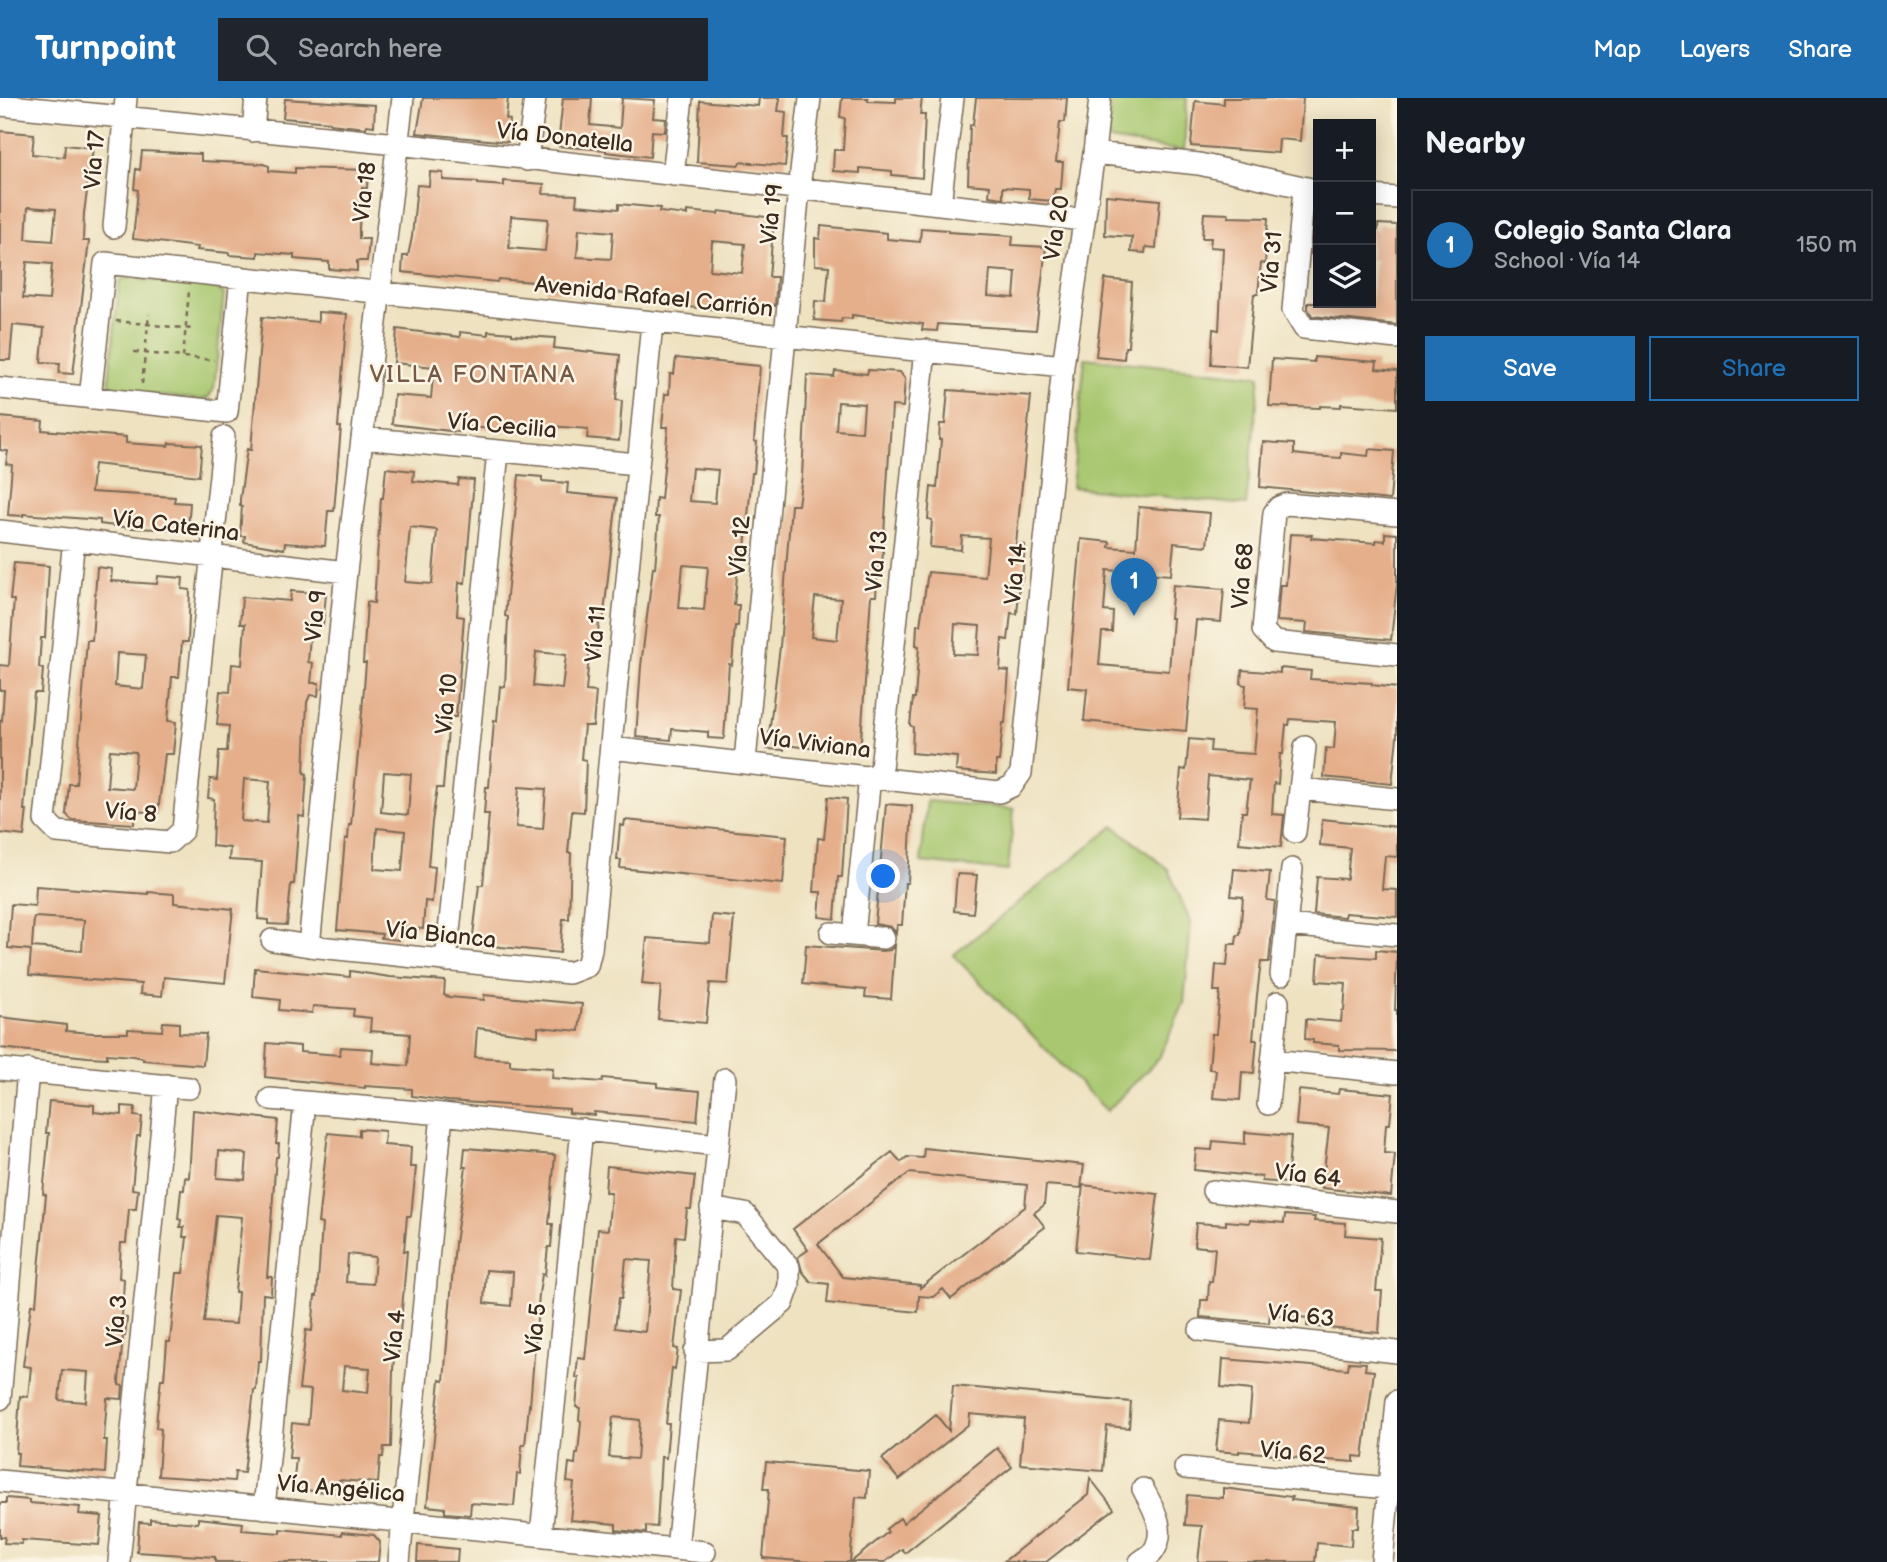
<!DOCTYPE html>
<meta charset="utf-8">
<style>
:root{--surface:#171b24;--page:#20242c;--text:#f1f3f6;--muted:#9ea1a6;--line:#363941;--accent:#1f6fb2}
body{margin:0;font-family:"Balsamiq Sans",sans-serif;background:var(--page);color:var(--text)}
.controls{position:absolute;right:21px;top:21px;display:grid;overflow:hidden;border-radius:0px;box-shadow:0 4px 18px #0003}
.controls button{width:63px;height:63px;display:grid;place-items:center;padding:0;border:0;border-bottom:2px solid var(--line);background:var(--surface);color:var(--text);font:35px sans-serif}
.you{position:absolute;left:884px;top:779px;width:24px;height:24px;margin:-18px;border:5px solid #fff;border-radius:50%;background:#1a73e8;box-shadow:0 0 0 10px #1a73e833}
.badge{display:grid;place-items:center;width:46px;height:46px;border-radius:50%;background:var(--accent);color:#fff;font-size:23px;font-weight:700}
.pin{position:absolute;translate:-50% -58px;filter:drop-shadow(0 2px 4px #0008)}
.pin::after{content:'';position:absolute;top:37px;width:24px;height:21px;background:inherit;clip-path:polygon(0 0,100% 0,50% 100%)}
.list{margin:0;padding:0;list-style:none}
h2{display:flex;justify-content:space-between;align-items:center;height:91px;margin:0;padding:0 28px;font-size:30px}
h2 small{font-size:23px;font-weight:400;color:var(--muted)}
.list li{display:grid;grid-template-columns:46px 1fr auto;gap:21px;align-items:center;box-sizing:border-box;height:112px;margin:0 14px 14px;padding:0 14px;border:2px solid var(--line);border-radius:0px}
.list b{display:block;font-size:26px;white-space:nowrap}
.list p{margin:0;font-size:23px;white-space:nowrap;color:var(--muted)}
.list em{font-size:23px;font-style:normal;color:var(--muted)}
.actions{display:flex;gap:14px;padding:21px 28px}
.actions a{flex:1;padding:16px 0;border:2px solid var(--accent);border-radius:0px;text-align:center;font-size:24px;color:var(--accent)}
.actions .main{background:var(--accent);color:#fff}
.icon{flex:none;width:38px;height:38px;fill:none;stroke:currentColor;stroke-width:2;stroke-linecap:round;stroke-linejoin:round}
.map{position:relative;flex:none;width:1397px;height:1464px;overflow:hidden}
header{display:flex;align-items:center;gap:42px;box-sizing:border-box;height:98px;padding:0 35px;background:var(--accent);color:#fff}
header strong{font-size:33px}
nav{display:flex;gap:38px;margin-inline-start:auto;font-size:24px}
.search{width:490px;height:63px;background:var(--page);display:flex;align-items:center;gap:18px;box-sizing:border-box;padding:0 24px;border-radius:0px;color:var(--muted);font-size:26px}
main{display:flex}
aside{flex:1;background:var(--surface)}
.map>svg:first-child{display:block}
.green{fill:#a8c76f;stroke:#727846;stroke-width:2}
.building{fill:#e5af8b;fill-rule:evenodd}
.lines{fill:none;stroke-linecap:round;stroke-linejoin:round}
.minor-casing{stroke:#7a6a57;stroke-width:24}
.path{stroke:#7a6a57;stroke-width:2.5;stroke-dasharray:5 5;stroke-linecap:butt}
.minor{stroke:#fff;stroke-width:21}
.labels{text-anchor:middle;stroke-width:5;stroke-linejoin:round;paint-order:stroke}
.street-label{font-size:23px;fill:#3b2a1e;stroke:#fcf5e5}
.neighbourhood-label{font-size:24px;letter-spacing:2px;fill:#765944;stroke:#fcf5e5}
</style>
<header>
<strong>Turnpoint</strong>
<div class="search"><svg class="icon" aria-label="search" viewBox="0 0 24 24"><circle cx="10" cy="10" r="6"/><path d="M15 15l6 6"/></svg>Search here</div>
<nav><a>Map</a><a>Layers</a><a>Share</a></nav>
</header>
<main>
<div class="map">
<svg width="1397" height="1464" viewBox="0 0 1397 1464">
<rect width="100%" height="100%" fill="#fcf5e5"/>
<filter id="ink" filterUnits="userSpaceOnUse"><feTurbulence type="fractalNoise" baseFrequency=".0143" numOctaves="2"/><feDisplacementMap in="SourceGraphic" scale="14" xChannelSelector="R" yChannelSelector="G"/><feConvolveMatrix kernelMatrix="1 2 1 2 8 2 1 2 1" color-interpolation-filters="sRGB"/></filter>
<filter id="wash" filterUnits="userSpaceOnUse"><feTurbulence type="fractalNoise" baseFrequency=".00686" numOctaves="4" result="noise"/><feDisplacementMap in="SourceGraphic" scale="28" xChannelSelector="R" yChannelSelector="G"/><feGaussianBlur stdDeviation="1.57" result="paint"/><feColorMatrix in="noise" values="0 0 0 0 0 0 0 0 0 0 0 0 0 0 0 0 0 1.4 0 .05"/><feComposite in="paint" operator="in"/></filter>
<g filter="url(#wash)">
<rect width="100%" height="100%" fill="#eee2c1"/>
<path class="green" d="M1111,0H1187L1184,53L1108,42Z
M127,180L215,189L224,196L214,291L208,300L201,302L116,293L111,289L109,281L119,187L122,181Z
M1085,260L1260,278L1246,407L1072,389Z
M927,703L1014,711L1008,773L921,764Z
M1114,728L1168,771L1191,825L1184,905L1159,960L1107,1013L953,857Z"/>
<g id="blocks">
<path class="building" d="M423,0H508L506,21L510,22L508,44L417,35Z
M563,0H592L590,27L620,30L622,0L655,2L653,20L666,21L665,34L652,33L650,59L606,54V52L558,48Z
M759,0H780L778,13L786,14L784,40H788L785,68L740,64L739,67L697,64L700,3L758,8Z
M842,0H868V3L896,4V0H922L920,17H925L922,80L892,77V73L860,70V75L833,73L834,52H843L845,20L840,19Z
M976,0H1067L1065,24H1060L1056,64H1063L1061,91H1055L1053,103L1029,101V91L1003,89V100L989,98L990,88L968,86L970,27H973Z
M1224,0H1303L1300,43L1279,41L1278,55L1191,48L1195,3L1224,6Z
M285,1L375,7L374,28L367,27L366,30L330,26V24L283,20Z
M0,33L34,36L32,56L64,59L65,47L93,50L84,115L83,143H89L73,276L59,275L60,265L41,264L44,230L13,227L10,262H0ZM28,109L56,111L53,143L26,141ZM27,164L52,166L49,202L23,200Z
M142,53L201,56V63L263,66L269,68V73L295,75V70L368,72L367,90H362L359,129V141H369L367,163H357V173L329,171V164L294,161V157L258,154V159L229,157V155L197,152L198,149L133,141L138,92L134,91L136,71L140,72Z
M430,74L443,75V82L478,84V86L504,88V83L544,86L543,96L577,97L576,107L619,111V106L660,110L659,114L687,117V113L718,116L719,113L774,120L769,179H777L775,208L735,204V213L675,208V203L649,201V197L574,191V195L546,193V185L498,181L497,184L402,174L403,158H408L412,139L417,87L429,88ZM511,118L548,121L545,153L509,150ZM579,131L613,134L611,161L577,159ZM712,143L745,146L742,175L710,172Z
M1106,97L1160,102L1156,150L1146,149L1145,155L1131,154L1132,139L1105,137Z
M1316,108H1318V156H1311Z
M1204,115L1229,116L1228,119L1268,120L1265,166L1261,165L1258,196H1254L1247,269L1211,266L1213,231L1219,232L1223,150L1210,149L1211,140H1202Z
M1378,126L1397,127V227L1312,218L1308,211V205H1371L1375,162L1371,161V131L1378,132Z
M821,128L887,135V141L920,144L921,130L948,132V134L1013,138L1012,147L1046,149L1036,232L938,226L937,233L922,232L923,226L852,217V221L842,220L841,224L814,222L815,203L826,204L829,168L815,167V140L820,141ZM990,172L1016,174L1014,200L988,198Z
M1105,181L1132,184L1128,249H1125L1124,261L1096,258Z
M318,214L347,216L338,329H341L334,413H328L325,448L285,445L284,451L244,444L245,438H240L242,408H240V401L247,351L251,352L262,219L318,224Z
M397,231L460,239V234L488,237V233L512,235V237L555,240L554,250L620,257L616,302L622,303L619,343L587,340L588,331L550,328L549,336L459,328V334L392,326L394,297L431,300L434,269L394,265Z
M1314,259L1377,264L1376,271L1397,273V310L1341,306V309L1320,308V310L1269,308L1272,261L1314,264Z
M676,260L760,268L754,343L757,344L754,375H752L744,461L739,460L734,507H739L738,528H735L732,567L729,566L724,641L708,640V634L672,631L671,642L636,639L641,568L653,469L655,470L659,419H655L656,400L661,401L668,329H662L665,296H669L670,276H674ZM692,370L718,372L715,405L689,403ZM683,467L708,469L704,512L679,510Z
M868,272L900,274L905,281L903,309L892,308L882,468L878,467L876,498H871L860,656L784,647V652L767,651L780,549L791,407H798L802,378L807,277L834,279L835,273L867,276ZM838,304L864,306L862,334L836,332ZM815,499L841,501L837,542L811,539Z
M948,292L1031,298L1016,446L1025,447L1022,482H1020L1017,516L1011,515L1008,542L1002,541L1000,572L1009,573L1005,625H1003L999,663H996V676L956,673L957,659L912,655L913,629L910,627L913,600H915L919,548L916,547L917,527H920L928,474L985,479L989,440L962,438L961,452L930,449L932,422L928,421L931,389L937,390L941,342H939L940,326H945ZM955,526L980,528L978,557L953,556Z
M0,319L43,323L42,332L126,339V345L168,348L169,345L202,347L199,378L94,366L91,394L175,399L174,404L190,405L188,432L131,430L100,426V422L23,416V418L8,417L12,367L6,366L8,353L0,352Z
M1263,344L1294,346V356L1311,358L1341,360V355L1368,358L1369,351L1394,353L1390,402L1260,389Z
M386,370L414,373L413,383L458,387L459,381L474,382L465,485L459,484L457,518L464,519L456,619H449L443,690H437L432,724L428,768L435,769L432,804L425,803L423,831L399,829L398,842L381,840L382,836L337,832L345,741H348L349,727H351L362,614L366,565H363L367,504L374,505L381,400H383ZM410,429L437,432L432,486L405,484ZM384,674L411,676L408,717L381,714ZM377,730L405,733L402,773L374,771Z
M519,377L542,379V383L568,385L567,395L617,400L603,524H599L596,559L589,558L586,593L596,594L593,628H584L581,661L586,662L584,714L572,713L568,755H571L569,821H563L560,855L472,846L479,787H483L489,716H484L486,689H489L494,622L497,623L500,588L505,589L508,519L505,518ZM536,554L566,557L562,591L533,588ZM519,689L546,691L543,731L516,729Z
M1139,409L1210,415L1207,448L1174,445L1171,477L1107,472L1104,513L1113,514L1112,534H1102L1099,567L1169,573L1173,520H1170L1173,487L1224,491L1221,524L1196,522L1186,633L1084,623L1087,591L1068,589L1081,441L1110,444L1109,449L1136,451Z
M1385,435L1397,436V484L1391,542L1306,534L1307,525L1277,523L1280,487H1286L1290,436L1312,437L1311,440L1376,445V442L1385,443Z
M14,465L49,468L45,540H41L39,570L43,571L41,595H34L24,712H27L24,738L0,735V622L2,623L4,592H0V567L9,568L14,502H10Z
M97,469L112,471L111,483L157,486L158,478L183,480L182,491L190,492L188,544H182L179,579H172L168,623L176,624L173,656H165L158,715L135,713L134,726L72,722L66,716L69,686H76L87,542H92ZM117,555L146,557L143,591L115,588ZM110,652L136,654L133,691L107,689Z
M291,493L326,496L323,527L311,526L308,564L313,565L311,585H319L318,598L310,597L307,604L304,675L307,676L304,719L299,718L294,786H291L287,827L268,826V822L258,821L262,764L229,762L230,750L212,748L214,701L208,700L210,681L217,682L219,653H227L229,628L217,627L220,593L230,594L232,566L242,567L245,526H240L242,499L290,503ZM244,681L270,683L267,725L241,723Z
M1280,570L1311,573L1310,581L1372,585V587L1397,590V639L1392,686L1324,679L1326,650L1334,651L1336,624L1290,621L1289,627H1286L1283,656H1280L1278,686L1274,685L1272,716L1284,717L1281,749L1239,745L1242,714H1246L1250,682L1208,678L1205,721L1177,719L1181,671L1186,672L1189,641L1211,643L1210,653L1254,656L1258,611L1244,610L1246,587L1241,586L1242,572L1280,575Z
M828,699L847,701L842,779H838L835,821L819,819L821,794H814L818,740L824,741Z
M886,706L912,708L908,785H905L902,827H897L896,835L891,829L875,826Z
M1322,721L1397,729V759L1385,758L1382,791L1397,792V819L1345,815L1344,819L1314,816L1317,779L1347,781L1350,750L1320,747Z
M625,722L787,738L783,786L620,770L621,762H617L620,727L624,728Z
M1234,771L1270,774L1267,802L1275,803L1269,864H1261L1257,897L1253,942H1257L1254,975L1242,974L1240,1002L1213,1000L1216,972L1209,971L1212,936H1216L1220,893H1214L1216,867L1227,868L1229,846H1236L1237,837H1240L1243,799L1231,798Z
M957,776L977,777L973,815L954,813Z
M36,788L148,796V794L174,796V805L233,811L225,885L164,879L162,898L140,896L141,886L29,877L31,852L8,850L11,806L35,808ZM34,819L84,822L82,853L32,849Z
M712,817L734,819L728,886L710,885L706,925L658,921L661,888L642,886L647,840L710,845Z
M806,847L883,853L890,852L895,847L891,901L865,899L866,892L803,886Z
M1376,852L1397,854L1395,912H1397V953L1339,952V947L1313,945V942L1305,941L1306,921L1341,924L1342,913H1344L1346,885L1317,883L1319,856L1376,860Z
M255,870L350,879V873L390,879L445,883L444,897L449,899L484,902V897L582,906L579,933L538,929V938L477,930L475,959L510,961V967L553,970L552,980L602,984L603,980L657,985V989L700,993L697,1023L594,1014V1017L569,1015V1011L448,1003L412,998V991L365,988V990L265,979L267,945L300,948V954L340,957L341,949L373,951L372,965L408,968L410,936L370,933L371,920L353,918L354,911L313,908L312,915L279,912L280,902L253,899Z
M0,919L66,927V933L93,935H128V931L162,933L163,924L179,925V935L206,936L203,967L143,962V960L134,958L107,956V960L88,959L0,950Z
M1339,991L1393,996L1390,1026H1386L1384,1055L1395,1056L1391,1098L1322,1090L1329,1030L1296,1027L1299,992L1338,996Z
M49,1003L94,1007V1014L122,1017V1008L135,1009L134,1018L142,1019L140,1038H137L132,1091L138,1092L136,1111H129L126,1145H121L119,1180L124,1181L122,1219L127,1220L125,1238H123L119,1283V1287L123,1288L122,1301L107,1300L104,1342H107L105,1375L17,1368L18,1355H16L20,1298L28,1299L31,1269L23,1268L31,1207H36L39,1171L46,1097L43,1096L49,1035H46ZM62,1272L88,1274L86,1304L59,1302Z
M193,1012L278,1022L276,1046H279L278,1059H276L267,1179H272L271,1197L263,1196L261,1263H258L256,1292H254L244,1375L235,1374L234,1383L158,1378L161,1331L156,1330L157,1316L161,1281H164L167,1244H170L177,1175H183L187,1139H183L184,1129H180L181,1122L178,1121L181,1092H184L185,1079L189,1080ZM219,1053L247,1056L245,1082L217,1080ZM216,1117L242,1119L235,1194H238L236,1226L204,1224Z
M359,1031L385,1033L384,1047L411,1049L410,1069H416L411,1118H407L404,1153H407L398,1258H394L393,1272L391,1349H384L383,1359H380L378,1385L339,1382L337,1395L293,1391L296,1360H289L292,1325L308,1327L311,1292L299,1291L306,1232L312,1233L315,1198H317L322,1126L318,1125L328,1035L359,1038ZM348,1156L375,1159L373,1186L346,1184ZM344,1268L370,1270L368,1295L342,1292Z
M1245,1034L1291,1038L1287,1085L1262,1083V1079L1194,1072L1196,1051L1212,1052L1213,1043L1245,1046Z
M465,1050L555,1057L549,1126H553L551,1149H548L545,1177L542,1176L539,1196L530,1308L529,1307L525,1347H522L520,1376H517L514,1408L471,1405L470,1417L445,1415V1410L427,1408L440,1282L444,1283L455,1145L466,1069H463ZM486,1172L513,1174L511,1208L484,1205Z
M924,1050L1084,1067L1081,1090L1046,1087L1044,1107L1034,1115L1045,1129L951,1201L943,1191L933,1199L919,1198L918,1214L827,1205L829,1186L811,1184L802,1173L798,1159L808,1152L793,1131L892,1054L901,1064L907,1059L923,1060ZM909,1075L1027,1087L1025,1109L920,1190V1187L843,1179L818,1146Z
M607,1068L695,1078L691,1111H687L684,1139L676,1138L673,1191L681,1192L674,1250L678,1251L675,1271L672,1270L666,1326H669L666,1360L661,1359L657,1429L646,1428V1435L616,1432V1426L570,1422L574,1385L567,1384L569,1365L575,1366L576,1356H578L581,1323L579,1322L580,1310L576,1309L579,1280H576L578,1260L585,1261L598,1131L608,1132L611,1094H605ZM626,1161L651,1163L645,1234L615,1230L619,1200H622ZM613,1319L640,1322L637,1361L609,1359Z
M1083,1087L1158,1096L1150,1162L1076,1153Z
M1285,1117L1315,1119L1314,1123L1346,1125L1345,1137L1381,1140L1376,1193H1382L1379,1235L1307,1228L1308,1220L1270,1216L1269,1225L1200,1219L1201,1202H1208L1209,1183L1212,1184L1215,1150L1194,1148L1196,1125L1226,1127V1123L1249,1125L1250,1122L1284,1125Z
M1223,1261L1348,1271L1349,1264L1366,1265L1365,1272L1374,1273L1363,1359L1354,1358V1364L1274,1358V1356L1239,1353V1355L1216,1353L1219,1322L1249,1325L1252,1292L1221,1289Z
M953,1288L1131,1304L1129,1330L1107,1328L1103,1373L1020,1366L1024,1321L970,1316L969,1326L899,1382L882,1361L936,1317L949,1333Z
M997,1350L1012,1369L905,1455L902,1451L885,1464H851L888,1434L886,1431L900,1420L903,1425Z
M766,1364L869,1373L867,1400L856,1399L850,1464H810L763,1460L769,1391H763Z
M1090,1380L1114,1411L1046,1464H1003L1088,1397Z
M1223,1390L1292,1399L1291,1402L1359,1409L1358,1430H1352L1351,1448L1317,1445L1315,1464H1198L1202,1428L1185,1427L1187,1397L1223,1400Z
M6,1400L29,1402V1405L80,1409L79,1416L102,1418L99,1447L22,1442V1446L4,1445L5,1439H0V1405H6Z
M198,1420L243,1425L242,1432L280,1435V1431L342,1437V1434L374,1437L380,1444L378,1464H215V1459L137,1454L139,1424L150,1425V1421L198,1425Z
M418,1447L458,1451L457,1464H417Z"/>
</g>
</g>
<g filter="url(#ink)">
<use href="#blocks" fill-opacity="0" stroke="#7a6a57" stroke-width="2"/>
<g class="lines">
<defs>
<path id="minor" d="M0,7L397,46L1083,122
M253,33L256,0
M1094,55L1199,66L1316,92
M527,62L535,0
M673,77L682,0
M1304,91L1293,212L1304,230L1397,240
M1371,98L1397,100
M940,106L953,0
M114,129L126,0
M0,290L227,314L241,179
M90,300L105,165L1063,268
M362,340L637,366
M1397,416L1287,406L1279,409L1274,415L1263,532L1274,544L1397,557
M0,433L346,474
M74,441L45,722L57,734L170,744L183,732L224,339
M611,650L999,694L1012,688L1021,675L1063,268L1094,55L1100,0
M745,663L799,90L810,0
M880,680L925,252
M1301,691L1397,701
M1295,734L1305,649
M1286,827L1397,837
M831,835L884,840
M854,837L870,678
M272,842L309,848L569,875L587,868L591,852L652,225
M309,848L346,474L403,0
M446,863L498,354
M1281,877L1292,771
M1272,962L1397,975
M0,971L189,990
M270,1001L442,1016L717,1047
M1268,1006L1278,904
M1213,1093L1397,1114
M1200,1232L1397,1254
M695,1253L727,1252L783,1205L789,1188V1169L745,1116L711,1110
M0,1301L28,972
M1185,1370L1397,1391
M0,1383L705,1454
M264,1410L305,1004
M541,1437L582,1031
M677,1451L725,981
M119,1464L166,987
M399,1464L442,1016
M1140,1464C1144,1461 1151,1457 1153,1454C1168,1433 1153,1409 1143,1391
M1382,1464L1397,1303"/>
</defs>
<use href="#minor" class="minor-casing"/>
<path class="path" d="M116,223L193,231
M134,254L214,262
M183,259L189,193
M142,286L149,216"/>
<use href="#minor" class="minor"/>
</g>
</g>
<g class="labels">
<g class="street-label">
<text transform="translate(565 39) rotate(6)" y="8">Vía Donatella</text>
<text transform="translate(94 62) rotate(-85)" y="8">Vía 17</text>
<text transform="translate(364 94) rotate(-83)" y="8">Vía 18</text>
<text transform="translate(771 116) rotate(-84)" y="8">Vía 19</text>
<text transform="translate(1056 130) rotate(-81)" y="8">Vía 20</text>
<text transform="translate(1271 164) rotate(-85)" y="8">Vía 31</text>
<text transform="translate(654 198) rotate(6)" y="8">Avenida Rafael Carrión</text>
<text transform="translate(502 327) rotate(5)" y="8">Vía Cecilia</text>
<text transform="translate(176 427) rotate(7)" y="8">Vía Caterina</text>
<text transform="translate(739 448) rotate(-85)" y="8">Vía 12</text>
<text transform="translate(876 463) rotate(-84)" y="8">Vía 13</text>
<text transform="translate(1015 476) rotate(-84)" y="8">Vía 14</text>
<text transform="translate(1242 478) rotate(-85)" y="8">Vía 68</text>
<text transform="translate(315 518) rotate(-84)" y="8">Vía 9</text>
<text transform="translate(595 536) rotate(-85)" y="8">Vía 11</text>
<text transform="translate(446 606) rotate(-84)" y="8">Vía 10</text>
<text transform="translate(815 645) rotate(7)" y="8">Vía Viviana</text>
<text transform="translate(131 714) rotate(5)" y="8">Vía 8</text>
<text transform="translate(441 836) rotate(6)" y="8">Vía Bianca</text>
<text transform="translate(1308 1077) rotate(7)" y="8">Vía 64</text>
<text transform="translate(1301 1217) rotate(6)" y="8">Vía 63</text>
<text transform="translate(116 1223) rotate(-84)" y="8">Vía 3</text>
<text transform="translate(535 1231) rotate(-84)" y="8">Vía 5</text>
<text transform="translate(394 1238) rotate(-84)" y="8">Vía 4</text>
<text transform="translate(1293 1354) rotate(6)" y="8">Vía 62</text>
<text transform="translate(341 1390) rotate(5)" y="8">Vía Angélica</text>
</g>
<g class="neighbourhood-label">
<text x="473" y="284">VILLA FONTANA</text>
</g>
</g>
</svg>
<div class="controls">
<button>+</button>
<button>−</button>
<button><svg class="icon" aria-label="layers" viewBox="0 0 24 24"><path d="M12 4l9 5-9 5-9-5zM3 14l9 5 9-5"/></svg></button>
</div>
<div class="you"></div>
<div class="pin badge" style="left:1134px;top:518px">1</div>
</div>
<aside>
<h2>Nearby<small></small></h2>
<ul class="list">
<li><span class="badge">1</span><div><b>Colegio Santa Clara</b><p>School · Vía 14</p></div><em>150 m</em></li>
</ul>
<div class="actions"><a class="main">Save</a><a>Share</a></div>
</aside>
</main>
